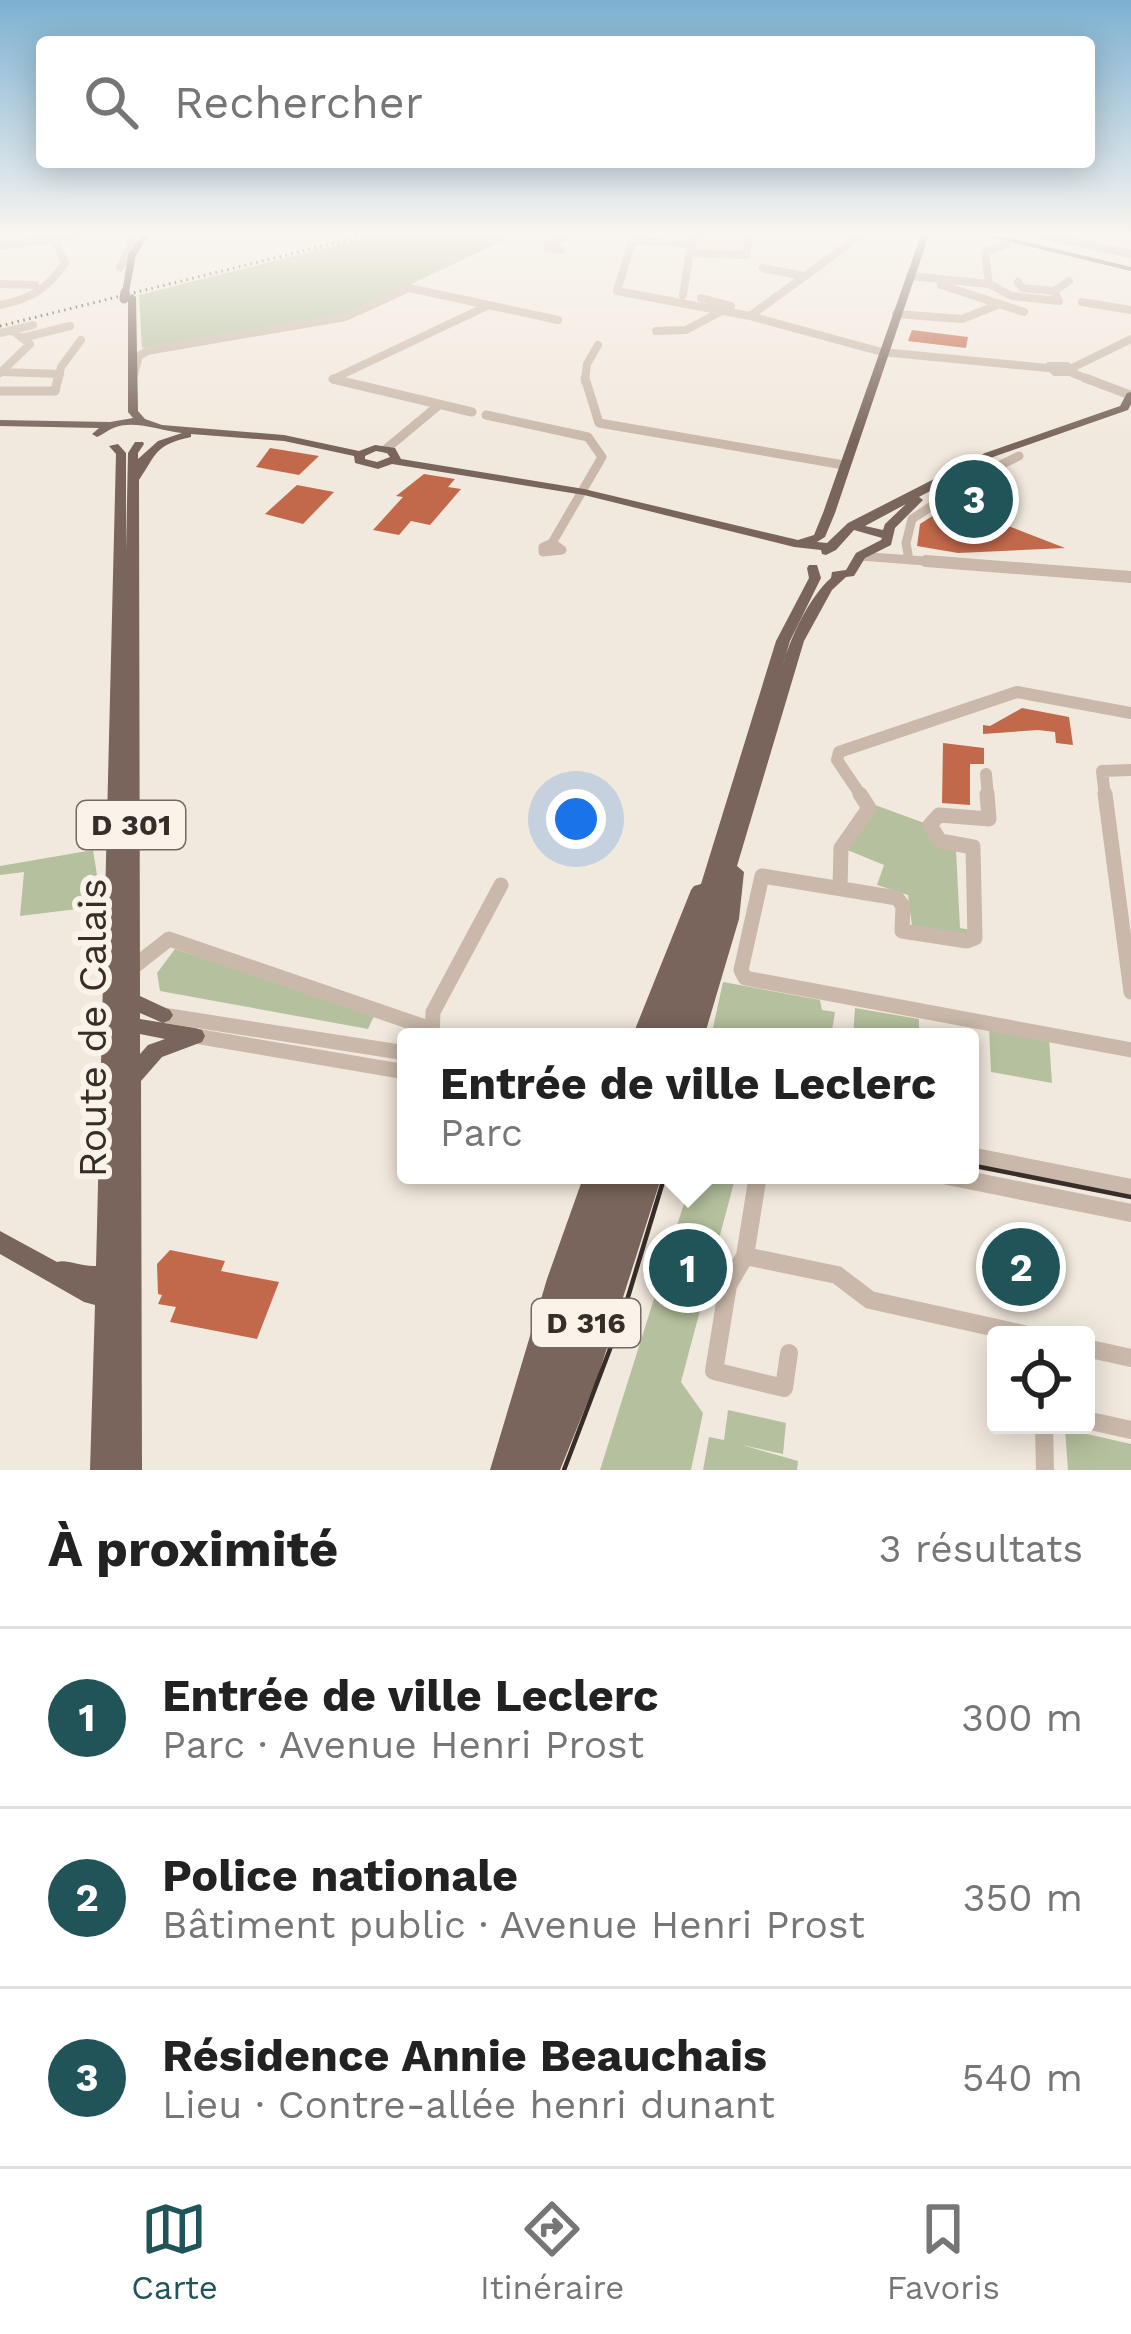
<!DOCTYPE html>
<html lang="fr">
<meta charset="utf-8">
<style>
:root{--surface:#fff;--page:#f2f2f2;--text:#222;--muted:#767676;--line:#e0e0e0;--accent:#205458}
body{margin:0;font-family:"Work Sans",sans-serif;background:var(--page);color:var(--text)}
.controls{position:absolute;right:36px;bottom:36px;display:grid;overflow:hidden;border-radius:12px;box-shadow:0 6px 30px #0003}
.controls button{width:108px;height:108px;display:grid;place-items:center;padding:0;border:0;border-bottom:3px solid var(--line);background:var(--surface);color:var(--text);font:60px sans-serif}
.you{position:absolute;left:576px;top:819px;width:42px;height:42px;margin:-30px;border:9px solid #fff;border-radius:50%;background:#1a73e8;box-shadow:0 0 0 18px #1a73e833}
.badge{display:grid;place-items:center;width:78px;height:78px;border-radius:50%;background:var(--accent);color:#fff;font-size:39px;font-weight:700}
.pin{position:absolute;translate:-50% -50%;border:6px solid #fff;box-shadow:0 3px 12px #0006}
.popup{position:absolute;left:397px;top:1028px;width:582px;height:156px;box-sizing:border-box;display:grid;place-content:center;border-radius:12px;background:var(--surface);filter:drop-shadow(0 3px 9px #0005);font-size:39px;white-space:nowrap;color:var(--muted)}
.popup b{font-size:45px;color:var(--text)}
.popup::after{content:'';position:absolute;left:50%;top:100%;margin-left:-24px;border:24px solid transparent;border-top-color:var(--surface)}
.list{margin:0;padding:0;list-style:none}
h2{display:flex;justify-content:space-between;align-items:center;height:156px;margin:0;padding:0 48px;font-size:51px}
h2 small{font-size:39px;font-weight:400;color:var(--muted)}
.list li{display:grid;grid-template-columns:78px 1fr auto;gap:36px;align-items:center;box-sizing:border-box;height:180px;padding:0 48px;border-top:3px solid var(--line)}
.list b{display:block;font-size:45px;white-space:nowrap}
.list p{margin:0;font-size:39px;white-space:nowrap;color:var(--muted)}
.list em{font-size:39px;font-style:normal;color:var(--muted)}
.icon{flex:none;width:66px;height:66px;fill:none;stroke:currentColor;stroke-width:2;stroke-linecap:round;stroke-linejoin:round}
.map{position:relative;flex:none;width:1131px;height:1470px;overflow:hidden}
.search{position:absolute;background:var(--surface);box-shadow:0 6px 30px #0003;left:36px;right:36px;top:36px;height:132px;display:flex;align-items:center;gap:30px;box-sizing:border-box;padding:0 42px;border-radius:12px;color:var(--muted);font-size:45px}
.sheet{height:696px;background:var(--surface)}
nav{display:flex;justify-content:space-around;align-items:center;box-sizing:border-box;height:168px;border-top:3px solid var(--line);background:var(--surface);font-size:33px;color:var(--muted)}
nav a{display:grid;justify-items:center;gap:6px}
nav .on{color:var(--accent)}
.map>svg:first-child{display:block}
.green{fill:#b5c19e}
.building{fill:#c3694b}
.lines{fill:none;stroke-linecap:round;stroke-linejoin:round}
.minor-far4{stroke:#cab9aa;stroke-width:8}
.minor-far3{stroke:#cab9aa;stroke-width:9}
.minor-far2{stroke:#cab9aa;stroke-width:12}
.minor-far1{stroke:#cab9aa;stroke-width:15}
.minor{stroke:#cab9aa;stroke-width:18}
.major{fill:#79655b;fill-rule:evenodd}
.tram{stroke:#382e29;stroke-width:4.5}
.rail{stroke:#382e29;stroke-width:3;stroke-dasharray:1.5 4.5;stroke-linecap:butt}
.major-bridge{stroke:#79655b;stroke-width:9}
.labels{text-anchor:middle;stroke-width:12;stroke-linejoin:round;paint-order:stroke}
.shield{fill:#faf3ea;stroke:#726963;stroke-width:3}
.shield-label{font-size:30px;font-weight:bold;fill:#382e29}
.near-street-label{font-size:39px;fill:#382e29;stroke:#faf3ea}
</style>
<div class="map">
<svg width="1131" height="1470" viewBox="0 0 1131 1470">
<rect width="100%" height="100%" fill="#f2e9de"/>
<path class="green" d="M377,235H515L343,316L142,348L139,295Z
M875,805L927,824L956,850L960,928L971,930L967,936L912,926L908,895L877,885L884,865L845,849Z
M93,850L102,906L20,916L24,872L0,875V866Z
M175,949L375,1014L368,1029L160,991L157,973Z
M723,982L820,1000L822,1010L835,1012L831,1037H711Z
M855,1008L919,1019V1037H853Z
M989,1028L1049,1039L1052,1083L991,1072Z
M693,1175H736L681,1382L703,1413L691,1470H600Z
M728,1410L786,1423L783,1454L742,1445L798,1461L797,1470H703L709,1437L724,1440Z
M1065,1429L1131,1444V1470H1068Z"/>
<path class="building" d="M912,330L968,337L966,348L908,341Z
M270,448L319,456L299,475L256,467Z
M424,474L455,479L448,487L461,489L430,525L411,521L399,535L373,530L403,497L396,496Z
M985,483L998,488L986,496L1009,505L988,518L1065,548L958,553L917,546L920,524Z
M297,485L334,492L303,524L265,514Z
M1022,708L1069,717L1073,745L1056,743L1055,732L1038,730L983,734V725L990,726Z
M943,743L984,748V764H970V805L942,803Z
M170,1250L225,1261L221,1271L279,1282L257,1339L170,1322L176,1307L158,1304L162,1295L158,1294L157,1264Z"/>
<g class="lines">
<path class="minor-far4" d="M634,235L617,291L750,316L882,352L1048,368
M1042,235L1131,254
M57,239L75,235
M632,241L691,244
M0,246L57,239
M561,250L547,247L567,235
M690,253L746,255L749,236
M120,267L131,246L130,235
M763,268L803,276
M910,276L989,284L1012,296L1059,301L1054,291L1069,281
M1018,282L1022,288L1054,291
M0,284L35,285
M989,284L985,252L1007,244
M941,285L1024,312
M683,295L691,244L698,235
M701,298L731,306
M1082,302L1131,310
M0,305C31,299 47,289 65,263L55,240
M896,314L962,319L1000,304
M750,316L861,235
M656,331L686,330L720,312
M0,333L33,325
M22,338L70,326
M1049,366H1067L1074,372H1055Z
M1072,368L1131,339
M3,372L60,374
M0,373L30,344L12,330
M1072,373L1093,381
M133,378L139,356L147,351L345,317L409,288L558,320
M333,379L487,306
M333,379L340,381
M58,381L61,367L81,340
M585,381L587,364L598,345"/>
<path class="minor-far3" d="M585,378L599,423L844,465
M1085,378L1130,395
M333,379L472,412
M0,391H55L58,378
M486,415L588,437L602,457L552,543
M386,449L439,405
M552,543L562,550L543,552V547Z
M860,556L964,564
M909,560L906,543L912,519L974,478L1019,456"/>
<path class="minor-far2" d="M926,561L1131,577
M986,774L988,797
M862,797L837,760L839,752L1017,692L1131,713
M1105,797L1102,771L1131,770"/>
<path class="minor-far1" d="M987,794L989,819L939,815L930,825L940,841L973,847L975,938L967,941L902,931L903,906L897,898L762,876L741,970L745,978L1131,1050
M1105,794L1131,992
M840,888L841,848L869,808L860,794
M132,968L169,939L431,1029
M163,1015L406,1053
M195,1036L406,1072
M432,1037L433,1012L501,885"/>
<path class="minor" d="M970,1156L1131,1188
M758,1175L745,1256L728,1285L714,1371L784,1388L789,1353
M943,1175L1131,1213
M745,1256L837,1275L870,1300L1028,1335
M1086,1348L1131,1358
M1086,1420L1131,1430
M1044,1425L1045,1470"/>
<path class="major" d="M141,235H149L136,255L129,292L122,294L128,255Z
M921,235H929L835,513L825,537L817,542L827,543L848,523L985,453L1120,406L1127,393L1131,392V404L1128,410L993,457L919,497L923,500L895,528L891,545L865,558L854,576L846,577L832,590L804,641L737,866L744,872L739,919L704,1037H667L672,1021L667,1037H632L691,890L694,886L701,884L776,641L809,578L807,568L809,565H817L821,578L790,641L783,664C791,637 809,597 831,578L832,572L846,570L856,553L881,540L882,538L854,530L836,550L826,555L822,554L821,550L794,547L584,495L392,464L378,469L355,463L354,456L284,441L191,434V437C154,445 157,454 139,480L140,996L170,1010L173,1015L170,1020L163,1023L140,1013V1019L195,1028L202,1030L205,1036L202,1042L162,1057L141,1081L142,1470H116L118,1296L116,1470H90L95,1305L84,1302L0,1254V1231L57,1262C67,1259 82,1267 96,1266L116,454L109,446L118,444L126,453V551L128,453L135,442H143L144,444L138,453V459L158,441L182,433C162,431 135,420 116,427C109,429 104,434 97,437L92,434L99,428L0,426V420L110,422L133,418L128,412V297L132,294L136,297L138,411L145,419L162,425L284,435L359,451L375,445L395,448L401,459L584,489L798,540L814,535L823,513ZM376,451L387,453L390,457L377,462L365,459V456ZM906,504L885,524L883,530L865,526ZM140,1034L165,1039L148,1045L140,1054Z
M982,235H997L1131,267V271Z
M584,1175H623L616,1196L623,1175H662L598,1376L560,1470H490L547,1279Z"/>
<path class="tram" d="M970,1165L1131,1197
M564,1470L621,1320L665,1175"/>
<path class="rail" d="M0,326L367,235"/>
<path class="major-bridge" d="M124,299L125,292"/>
</g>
<linearGradient id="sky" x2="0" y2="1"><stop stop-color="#7db1d1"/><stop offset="0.53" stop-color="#f9f5f0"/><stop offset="1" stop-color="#f9f5f0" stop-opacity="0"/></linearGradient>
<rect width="1131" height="441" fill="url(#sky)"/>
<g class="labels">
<g class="shield">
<rect x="77" y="801" width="108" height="48" rx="9"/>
<rect x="532" y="1299" width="108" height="48" rx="9"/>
</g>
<g class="shield-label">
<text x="131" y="835">D 301</text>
<text x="586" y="1333">D 316</text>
</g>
<g class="near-street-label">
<text transform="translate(92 1028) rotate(-90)" y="14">Route de Calais</text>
</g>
</g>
</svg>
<div class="controls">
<button><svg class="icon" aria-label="locate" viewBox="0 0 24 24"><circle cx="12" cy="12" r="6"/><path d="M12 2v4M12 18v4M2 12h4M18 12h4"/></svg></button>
</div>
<div class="you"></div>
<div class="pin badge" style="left:688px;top:1268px">1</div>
<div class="popup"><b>Entrée de ville Leclerc</b>Parc</div>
<div class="pin badge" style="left:1021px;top:1267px">2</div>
<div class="pin badge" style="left:974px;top:499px">3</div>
<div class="search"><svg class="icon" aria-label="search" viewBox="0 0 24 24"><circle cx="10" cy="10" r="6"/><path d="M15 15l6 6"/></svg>Rechercher</div>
</div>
<section class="sheet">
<h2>À proximité<small>3 résultats</small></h2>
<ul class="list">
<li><span class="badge">1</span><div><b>Entrée de ville Leclerc</b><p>Parc · Avenue Henri Prost</p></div><em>300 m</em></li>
<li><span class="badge">2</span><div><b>Police nationale</b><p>Bâtiment public · Avenue Henri Prost</p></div><em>350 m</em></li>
<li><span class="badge">3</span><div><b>Résidence Annie Beauchais</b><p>Lieu · Contre-allée henri dunant</p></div><em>540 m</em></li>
</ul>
</section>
<nav>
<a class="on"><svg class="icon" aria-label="map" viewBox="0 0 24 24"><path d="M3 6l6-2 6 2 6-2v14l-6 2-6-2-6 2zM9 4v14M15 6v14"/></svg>Carte</a>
<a><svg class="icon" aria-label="directions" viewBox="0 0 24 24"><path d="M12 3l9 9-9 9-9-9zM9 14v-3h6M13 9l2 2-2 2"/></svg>Itinéraire</a>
<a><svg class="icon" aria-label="saved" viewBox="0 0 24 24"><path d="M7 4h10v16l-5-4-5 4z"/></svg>Favoris</a>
</nav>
